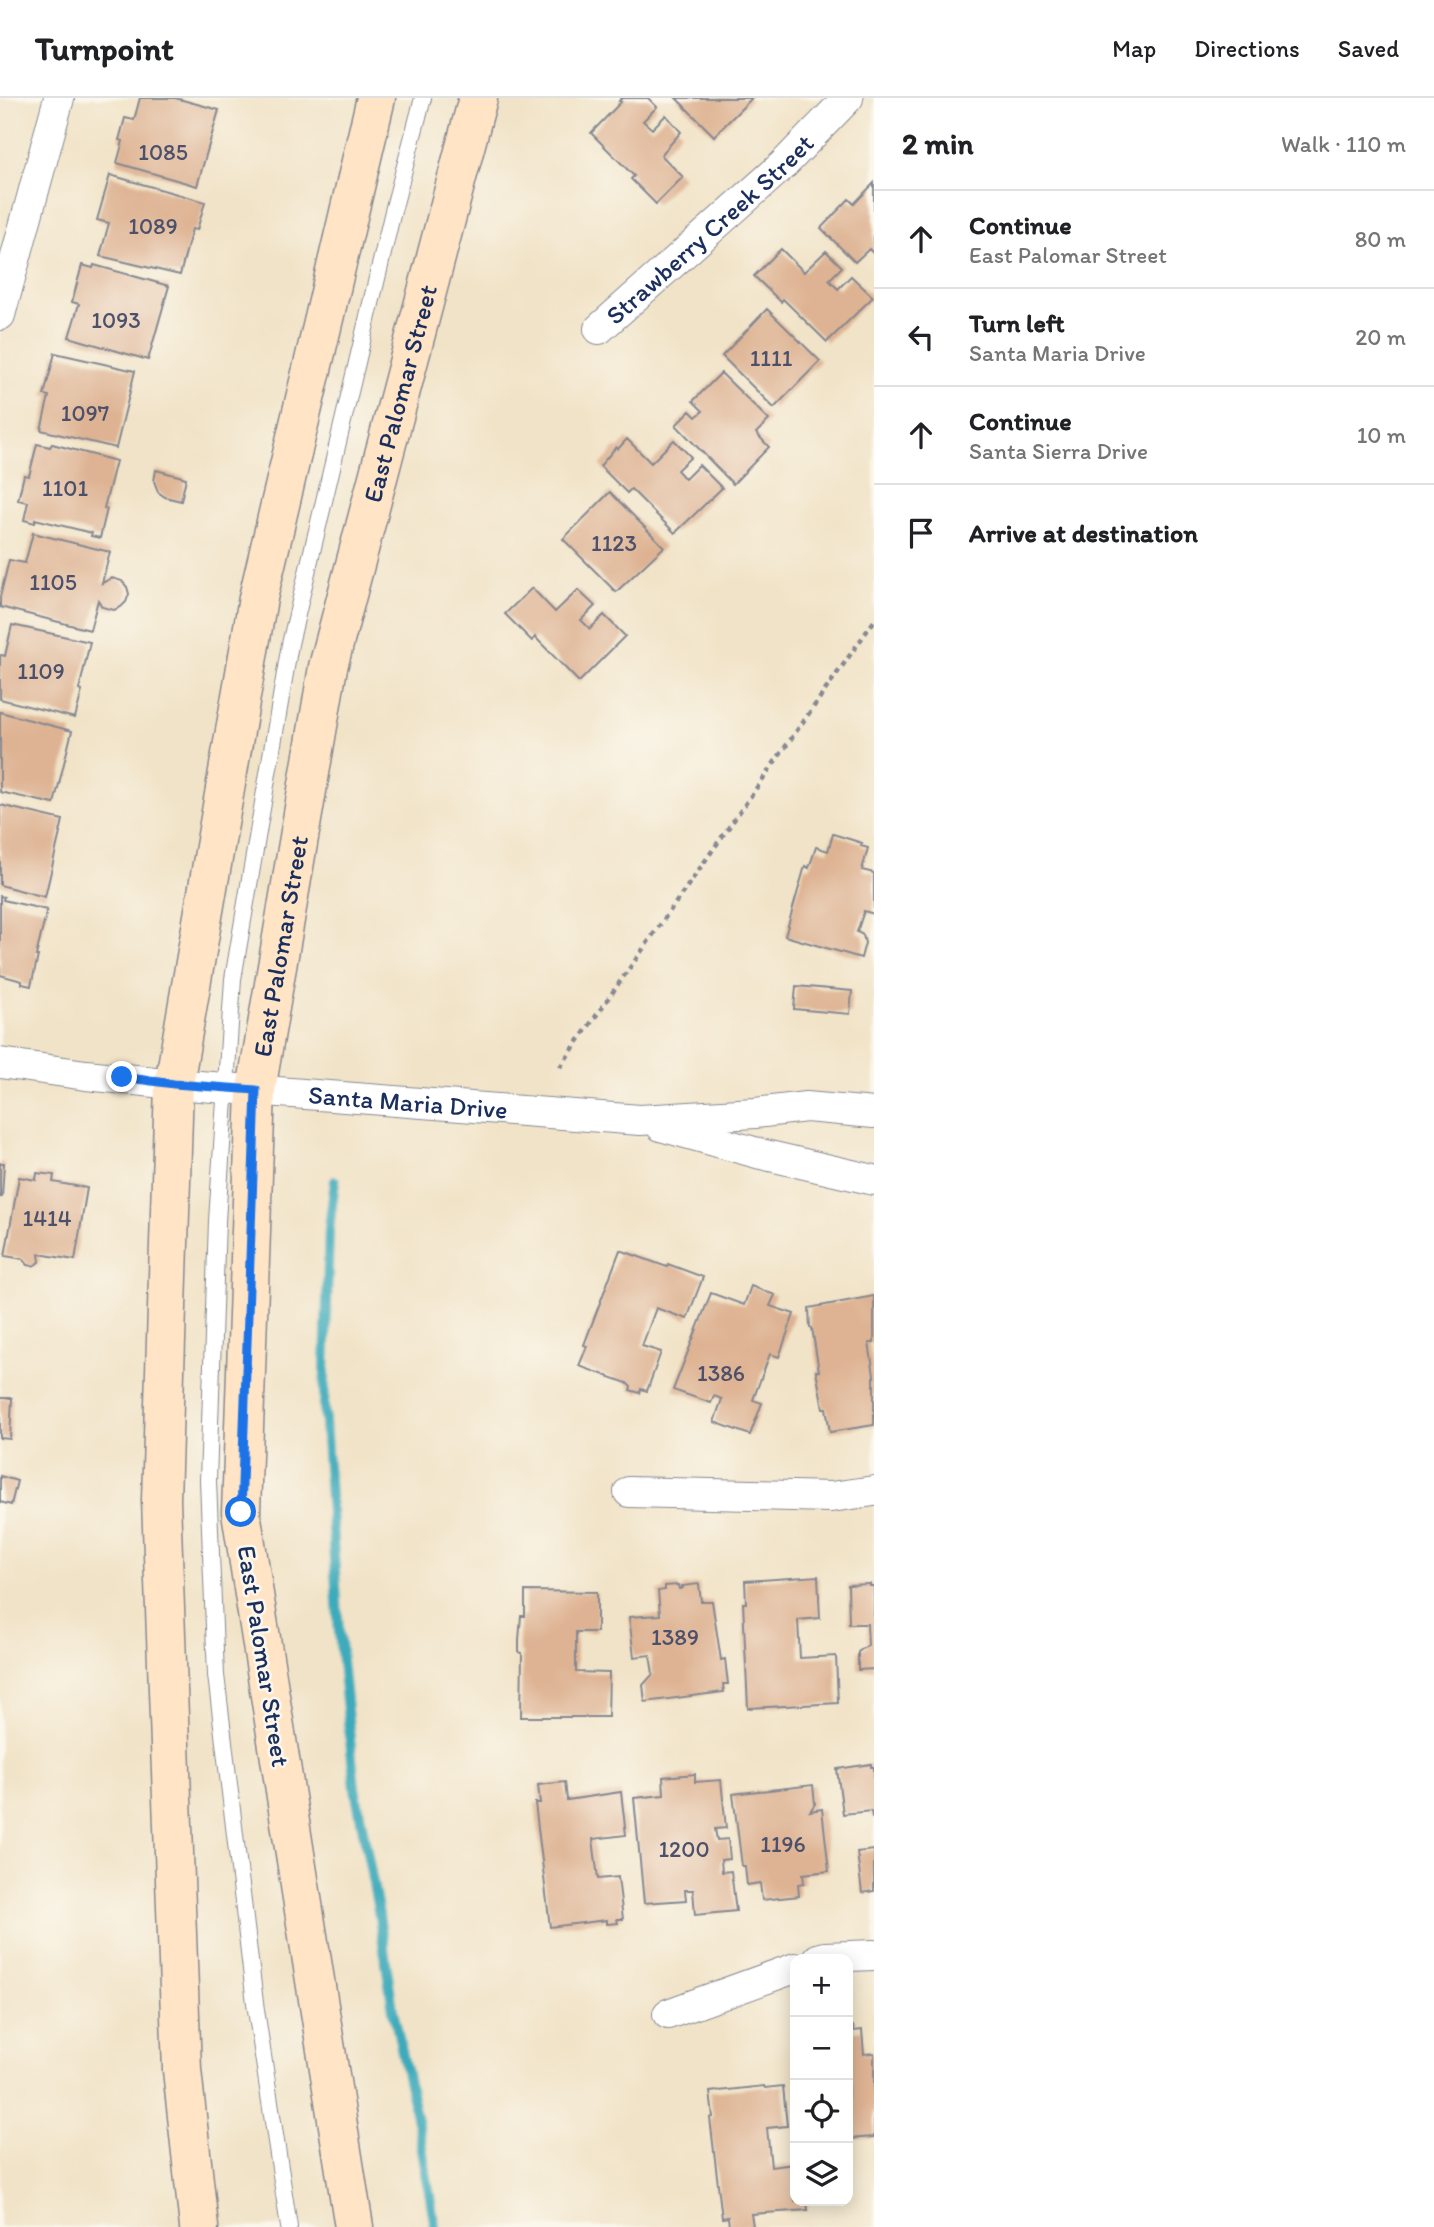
<!DOCTYPE html>
<meta charset="utf-8">
<style>
:root{--surface:#fff;--page:#f2f2f2;--text:#202124;--muted:#757577;--line:#e0e0e0}
body{margin:0;font-family:Itim,sans-serif;background:var(--page);color:var(--text)}
.controls{position:absolute;right:21px;bottom:21px;display:grid;overflow:hidden;border-radius:14px;box-shadow:0 4px 18px #0003}
.controls button{width:63px;height:63px;display:grid;place-items:center;padding:0;border:0;border-bottom:2px solid var(--line);background:var(--surface);color:var(--text);font:35px sans-serif}
.stop{position:absolute;width:21px;height:21px;margin:-16px;border:5px solid #1a73e8;border-radius:50%;background:#fff}
.stop.end{background:#1a73e8;border-color:#fff;box-shadow:0 2px 7px #0008}
.list{margin:0;padding:0;list-style:none}
h2{display:flex;justify-content:space-between;align-items:center;height:91px;margin:0;padding:0 28px;font-size:30px}
h2 small{font-size:23px;font-weight:400;color:var(--muted)}
.list li{display:grid;grid-template-columns:46px 1fr auto;gap:21px;align-items:center;box-sizing:border-box;height:98px;padding:0 28px;border-top:2px solid var(--line)}
.list b{display:block;font-size:26px;white-space:nowrap}
.list p{margin:0;font-size:23px;white-space:nowrap;color:var(--muted)}
.list em{font-size:23px;font-style:normal;color:var(--muted)}
.icon{flex:none;width:38px;height:38px;fill:none;stroke:currentColor;stroke-width:2;stroke-linecap:round;stroke-linejoin:round}
.map{position:relative;flex:none;width:874px;height:2129px;overflow:hidden}
header{display:flex;align-items:center;gap:42px;box-sizing:border-box;height:98px;padding:0 35px;background:var(--surface);border-bottom:2px solid var(--line)}
header strong{font-size:33px}
nav{display:flex;gap:38px;margin-inline-start:auto;font-size:24px}
main{display:flex}
aside{flex:1;background:var(--surface)}
.map>svg:first-child{display:block}
.lines{fill:none;stroke-linecap:round;stroke-linejoin:round}
.stream{stroke:#3dabbb;stroke-width:10}
.building{fill:#deb393}
.service-casing{stroke:#868992;stroke-width:18}
.minor-casing{stroke:#868992;stroke-width:32}
.secondary-casing{stroke:#868992;stroke-width:41}
.path{stroke:#868992;stroke-width:4.5;stroke-dasharray:5 5;stroke-linecap:butt}
.service{stroke:#fff;stroke-width:16}
.minor{stroke:#fff;stroke-width:30}
.secondary{stroke:#ffe4c6;stroke-width:38}
.route{stroke:#1a73e8;stroke-width:9}
.labels{text-anchor:middle;stroke-width:5;stroke-linejoin:round;paint-order:stroke}
.number-label{font-size:23px;fill:#4c506b}
.street-label{font-size:26px;fill:#1b2f5e;stroke:#fbf7ec}
</style>
<header>
<strong>Turnpoint</strong>
<nav><a>Map</a><a>Directions</a><a>Saved</a></nav>
</header>
<main>
<div class="map">
<svg width="874" height="2129" viewBox="0 0 874 2129">
<rect width="100%" height="100%" fill="#fbf7ec"/>
<filter id="ink" filterUnits="userSpaceOnUse"><feTurbulence type="fractalNoise" baseFrequency=".0143" numOctaves="2"/><feDisplacementMap in="SourceGraphic" scale="14" xChannelSelector="R" yChannelSelector="G"/><feConvolveMatrix kernelMatrix="1 2 1 2 8 2 1 2 1" color-interpolation-filters="sRGB"/></filter>
<filter id="wash" filterUnits="userSpaceOnUse"><feTurbulence type="fractalNoise" baseFrequency=".00686" numOctaves="4" result="noise"/><feDisplacementMap in="SourceGraphic" scale="28" xChannelSelector="R" yChannelSelector="G"/><feGaussianBlur stdDeviation="1.57" result="paint"/><feColorMatrix in="noise" values="0 0 0 0 0 0 0 0 0 0 0 0 0 0 0 0 0 1.4 0 .05"/><feComposite in="paint" operator="in"/></filter>
<g filter="url(#wash)">
<rect width="100%" height="100%" fill="#f1e3c7"/>
<g class="lines">
<path class="stream" d="M335,1083L329,1131L324,1309L339,1534L355,1690L379,1817L393,1912L419,2032L435,2129"/>
</g>
<g id="blocks">
<path class="building" d="M140,0H175L219,12L197,88L117,65L123,43L119,42L125,20L134,22Z
M622,0H648L657,9L643,23L652,31L666,17L681,34L661,57L683,79L656,106L631,81L634,78L591,35L621,4L619,3Z
M676,0H752L714,38Z
M110,77L205,104L197,132L192,131L180,177L100,158L109,125L97,122Z
M874,85V156L869,151L855,164L821,130L849,101L854,106Z
M781,151L804,174L826,153L842,169L829,182L838,191L851,178L873,199L827,244L783,201L781,204L754,178Z
M82,167L93,170L94,167L169,188L148,262L69,239L79,206L72,204Z
M767,211L820,263L774,310L722,258Z
M55,255L135,273L116,350L41,332L49,298L44,297Z
M721,275L769,322L756,335L769,349L733,386L676,327L690,313L696,319L703,313L693,303Z
M627,341L651,365L674,342L691,359L677,372L685,381L699,367L722,390L675,435L631,391L627,395L600,368L616,349L618,351Z
M37,346L50,349L52,346L116,363L104,410L107,411L100,440L91,438L92,435L35,421V425L24,422L28,404L18,402L24,377L29,378Z
M156,372L186,380L181,403L165,399L158,394L154,383Z
M610,394L664,449L616,494L563,441Z
M33,435L110,454L102,485L112,480L122,483L127,489L129,496L126,504L121,509L114,512L102,509L98,502L90,532L0,509V499L9,462L25,465Z
M532,490L555,514L578,492L595,508L581,522L590,531L604,517L625,538L579,584L535,539L532,543L505,516Z
M12,527L90,544L79,592L82,593L75,620L0,601V560L1,557L5,558Z
M0,614L72,633L54,706L0,694Z
M0,707L63,722L45,799L0,787Z
M833,736L862,745L861,748L868,750L862,772L874,775V816L864,813L857,834L863,837L865,845L861,860L785,838L805,768L809,770L816,749L828,753Z
M0,798L4,799L3,802L47,812L36,858H38L31,888L22,886V883L0,877Z
M796,888L852,893L850,916L794,911Z
M0,1065H4L2,1099H0Z
M37,1075L54,1077L53,1084L87,1090L75,1162L39,1156L40,1164L33,1168L28,1167L23,1161L5,1158L19,1079L36,1082Z
M620,1152L667,1169L668,1166L703,1179L687,1221L656,1210L642,1248L661,1254L647,1293L641,1291L640,1295L630,1292L631,1289L627,1285L579,1268L587,1248L584,1247Z
M751,1188L775,1197L770,1208L794,1216L779,1259L770,1256L753,1302L762,1305L750,1337L714,1324L722,1301L714,1298L711,1305L673,1292L711,1195L744,1207Z
M874,1198V1245H869L874,1277V1327L830,1334L826,1310H823L816,1273H819L812,1230H810L809,1210Z
M0,1300H12L10,1341L0,1340Z
M0,1378L17,1383L11,1407L0,1404Z
M818,1478L820,1520L798,1522L800,1560L836,1558L838,1605L748,1610L743,1505H746L745,1483Z
M699,1486L701,1503H712L721,1562L725,1561L728,1586H723L724,1594L645,1604L643,1587L653,1576L650,1557L634,1559L629,1519L660,1517L658,1493L665,1492V1488L678,1487L679,1491L683,1490L682,1488Z
M870,1486V1488H874V1571L858,1572V1554L868,1547L867,1526H849L848,1487Z
M525,1493L597,1494V1534H576V1574L609,1575L608,1619H521L522,1555L519,1554V1542L521,1518H525Z
M871,1666V1669H874V1719H872L871,1713L843,1716L837,1671Z
M695,1676V1684L721,1682L726,1730L715,1731L717,1742L728,1741L730,1761L721,1762L722,1774L731,1773L736,1813L695,1817L693,1792H685L686,1802L644,1805L634,1700L664,1697L663,1679Z
M565,1684L567,1702L621,1694L626,1737L593,1741L598,1781L618,1779L623,1821H617L618,1825L607,1826V1822L550,1829L535,1705H540L538,1687Z
M813,1687L815,1706L810,1713L822,1711L829,1773L803,1776L804,1785L798,1786L799,1798L762,1802L760,1785L747,1787L745,1768H742L733,1696Z
M874,1752V1793L862,1795L857,1754Z
M853,1928L854,1933L862,1932L864,1956L874,1955V2039L848,2041V1929Z
M764,1988L765,1990L783,1988L787,2028L767,2030L771,2069L795,2066V2103H807L808,2112L751,2116L753,2128L729,2129L728,2119L722,2120L710,2020L713,2019L710,1994Z"/>
</g>
</g>
<g filter="url(#ink)">
<use href="#blocks" fill-opacity="0" stroke="#868992" stroke-width="2"/>
<g class="lines">
<defs>
<path id="service" d="M289,2129L255,1905L216,1577L208,1383L217,1123L233,881L290,546L393,113L423,0"/>
<g id="minor">
<path d="M0,217L59,0"/>
<path id="s1" d="M599,231L783,67L848,0"/>
<path id="s2" d="M0,965L86,977L174,986L640,1022L755,1015L806,1009L874,1015"/>
<path d="M661,1028L761,1056L874,1082"/>
<path d="M629,1394L831,1399L874,1393"/>
<path d="M818,1861L825,1859L874,1857"/>
<path d="M668,1916L795,1870"/>
</g>
<g id="secondary">
<path d="M199,2129L182,1972L161,1402L174,986L258,500L376,0"/>
<path id="s3" d="M354,2129L241,1414L256,992L328,569L478,0"/>
</g>
</defs>
<use href="#service" class="service-casing"/>
<use href="#minor" class="minor-casing"/>
<use href="#secondary" class="secondary-casing"/>
<path class="path" d="M560,969L874,523"/>
<use href="#service" class="service"/>
<use href="#minor" class="minor"/>
<use href="#secondary" class="secondary"/>
</g>
</g>
<g class="lines" filter="url(#ink)">
<path class="route" d="M122,979L174,986L256,992L241,1414"/>
</g>
<g class="labels">
<g class="number-label">
<text x="163" y="62">1085</text>
<text x="153" y="136">1089</text>
<text x="116" y="230">1093</text>
<text x="771" y="268">1111</text>
<text x="85" y="323">1097</text>
<text x="65" y="398">1101</text>
<text x="614" y="453">1123</text>
<text x="53" y="492">1105</text>
<text x="41" y="581">1109</text>
<text x="47" y="1128">1414</text>
<text x="721" y="1283">1386</text>
<text x="675" y="1547">1389</text>
<text x="783" y="1754">1196</text>
<text x="684" y="1759">1200</text>
</g>
<g class="street-label">
<text dy="9" stroke="none"><textPath href="#s1" startOffset="149">Strawberry Creek Street</textPath></text>
<text dy="9" stroke="none"><textPath href="#s3" startOffset="1858">East Palomar Street</textPath></text>
<text dy="9" stroke="none"><textPath href="#s3" startOffset="1292">East Palomar Street</textPath></text>
<text dy="9" stroke="none"><textPath href="#s2" startOffset="410">Santa Maria Drive</textPath></text>
<text transform="translate(264 1558) rotate(81)" y="9">East Palomar Street</text>
</g>
</g>
</svg>
<div class="controls">
<button>+</button>
<button>−</button>
<button><svg class="icon" aria-label="locate" viewBox="0 0 24 24"><circle cx="12" cy="12" r="6"/><path d="M12 2v4M12 18v4M2 12h4M18 12h4"/></svg></button>
<button><svg class="icon" aria-label="layers" viewBox="0 0 24 24"><path d="M12 4l9 5-9 5-9-5zM3 14l9 5 9-5"/></svg></button>
</div>
<div class="stop" style="left:241px;top:1414px"></div>
<div class="stop end" style="left:122px;top:979px"></div>
</div>
<aside>
<h2>2 min<small>Walk · 110 m</small></h2>
<ul class="list">
<li><svg class="icon" aria-label="ahead" viewBox="0 0 24 24"><path d="M12 20V5M6 11l6-6 6 6"/></svg><div><b>Continue</b><p>East Palomar Street</p></div><em>80 m</em></li>
<li><svg class="icon" aria-label="left" viewBox="0 0 24 24"><path d="M17 20v-9H6M10 6l-5 5 5 5"/></svg><div><b>Turn left</b><p>Santa Maria Drive</p></div><em>20 m</em></li>
<li><svg class="icon" aria-label="ahead" viewBox="0 0 24 24"><path d="M12 20V5M6 11l6-6 6 6"/></svg><div><b>Continue</b><p>Santa Sierra Drive</p></div><em>10 m</em></li>
<li><svg class="icon" aria-label="arrive" viewBox="0 0 24 24"><path d="M6 21V4h12l-3 4 3 4H6"/></svg><div><b>Arrive at destination</b></div></li>
</ul>
</aside>
</main>
